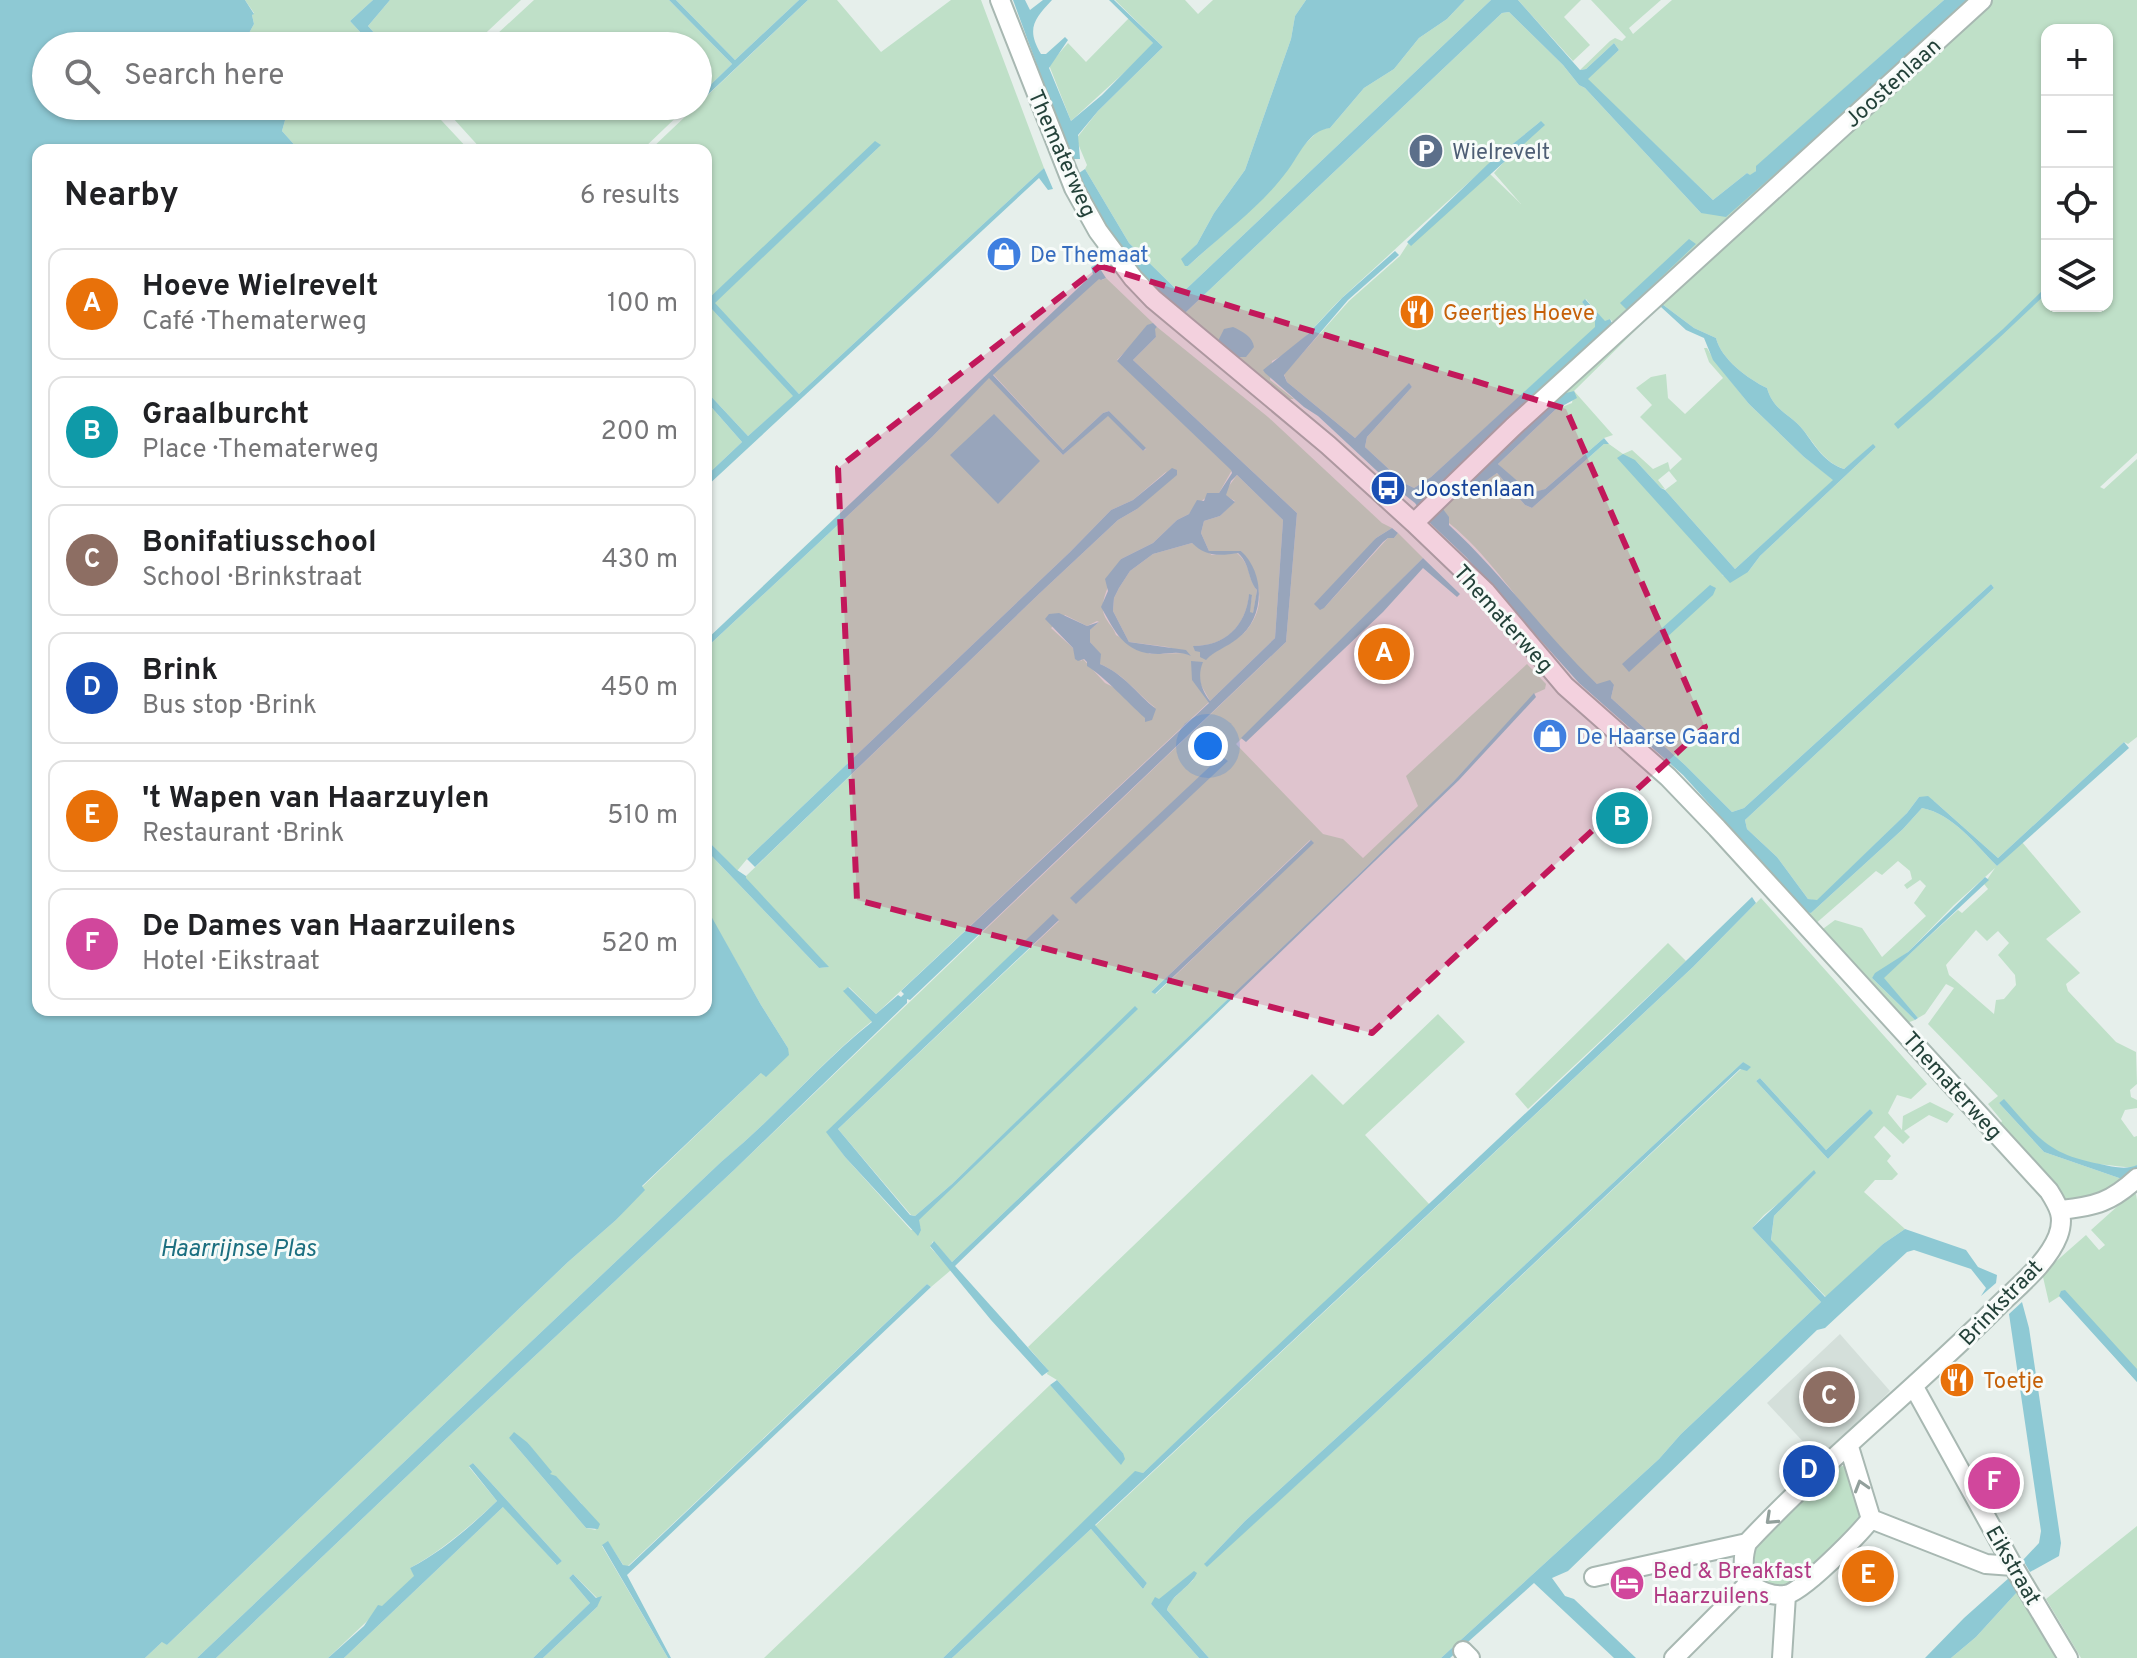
<!DOCTYPE html>
<meta charset="utf-8">
<style>
:root{--surface:#fff;--page:#f6f6f6;--text:#202124;--muted:#757577;--line:#e0e0e0;--accent:#db2777}
body{margin:0;font-family:Overpass,sans-serif;background:var(--page);color:var(--text)}
.controls{position:absolute;right:24px;top:24px;display:grid;overflow:hidden;border-radius:16px;box-shadow:0 2px 6px #0004}
.controls button{width:72px;height:72px;display:grid;place-items:center;padding:0;border:0;border-bottom:2px solid var(--line);background:var(--surface);color:var(--text);font:40px sans-serif}
.you{position:absolute;left:1208px;top:746px;width:28px;height:28px;margin:-20px;border:6px solid #fff;border-radius:50%;background:#1a73e8;box-shadow:0 0 0 12px #1a73e833}
.badge{display:grid;place-items:center;width:52px;height:52px;border-radius:50%;background:var(--accent);color:#fff;font-size:26px;font-weight:700}
.pin{position:absolute;translate:-50% -50%;border:4px solid #fff;box-shadow:0 2px 8px #0006}
.list{margin:0;padding:0;list-style:none}
h2{display:flex;justify-content:space-between;align-items:center;height:104px;margin:0;padding:0 32px;font-size:34px}
h2 small{font-size:26px;font-weight:400;color:var(--muted)}
.list li{display:grid;grid-template-columns:52px 1fr auto;gap:24px;align-items:center;box-sizing:border-box;height:112px;margin:0 16px 16px;padding:0 16px;border:2px solid var(--line);border-radius:16px}
.list b{display:block;font-size:30px;white-space:nowrap}
.list p{margin:0;font-size:26px;white-space:nowrap;color:var(--muted)}
.list em{font-size:26px;font-style:normal;color:var(--muted)}
.icon{flex:none;width:44px;height:44px;fill:none;stroke:currentColor;stroke-width:2;stroke-linecap:round;stroke-linejoin:round}
.map{position:relative;flex:none;width:2137px;height:1658px;overflow:hidden}
.search{position:absolute;background:var(--surface);box-shadow:0 2px 6px #0004;left:32px;top:32px;width:680px;height:88px;display:flex;align-items:center;gap:20px;box-sizing:border-box;padding:0 28px;border-radius:44px;color:var(--muted);font-size:30px}
.panel{position:absolute;background:var(--surface);box-shadow:0 2px 6px #0004;left:32px;top:144px;width:680px;height:872px;border-radius:16px}
.map>svg:first-child{display:block}
.built{fill:#d4dfda}
.green{fill:#bfe0c8;fill-rule:evenodd}
.water{fill:#8ec9d4}
.lines{fill:none;stroke-linecap:round;stroke-linejoin:round}
.minor-casing{stroke:#a8b8b2;stroke-width:22}
.minor{stroke:#fff;stroke-width:18}
.oneway{stroke:#92a09c}
.marked{fill:#c2185b;fill-opacity:0.2;stroke:#c2185b;stroke-width:6;stroke-dasharray:16 10;stroke-linejoin:round}
.labels{text-anchor:middle;stroke-width:6;stroke-linejoin:round;paint-order:stroke}
.street-label{font-size:22px;fill:#24423a;stroke:#f7fbf9}
.service-label{font-size:22px;fill:#4e5e75;stroke:#f7fbf9;text-anchor:start}
.shop-label{font-size:22px;fill:#366cbe;stroke:#f7fbf9;text-anchor:start}
.food-label{font-size:22px;fill:#c56008;stroke:#f7fbf9;text-anchor:start}
.transit-label{font-size:22px;fill:#164399;stroke:#f7fbf9;text-anchor:start}
.hotel-label{font-size:22px;fill:#b23c85;stroke:#f7fbf9;text-anchor:start}
.water-label{font-size:24px;font-style:italic;fill:#1c6f80;stroke:#f7fbf9}
</style>
<div class="map">
<svg width="2137" height="1658" viewBox="0 0 2137 1658">
<rect width="100%" height="100%" fill="#e6efeb"/>
<path class="built" d="M1840,1334L1890,1391L1821,1461L1767,1403Z"/>
<path class="green" d="M245,0H373L350,21L373,46H242L254,24L252,15L254,13Z
M390,0H521L472,46H386L368,26Z
M534,0H669L732,64L698,97V46H484Z
M676,0H799L735,60Z
M808,0H837L881,52L951,0H981L1044,168L799,394L714,303L880,146L708,299V305L794,396L748,436L706,391V150H650Z
M1115,0H1185L1198,14L1213,0H1306L1295,16L1291,39L1245,170L1214,213L1197,244L1182,259L1188,266L1258,203L1301,148L1320,129L1330,128L1364,88L1394,69L1419,38L1447,19L1465,0H1491L1181,294L1129,243L1085,169L1087,165L1076,139L1098,111L1163,47Z
M1518,0H1581L1564,17L1590,45L1573,61Z
M1591,0H1661L1629,28L1633,34L1672,0H1944L1757,166L1756,171L1750,176L1747,173L1713,200L1587,79L1619,50L1614,43L1586,69L1580,70L1610,41L1615,38L1622,41L1626,37Z
M1973,0H2137V453L2100,487L2104,489L2137,459V737L2128,744L2124,742L1998,858L1934,801L1919,797L1907,813L1817,901L1808,899L1777,857L1747,829L1745,820L1994,588L1991,584L1744,808L1732,812L1685,765L1611,698L1614,685L1597,684C1583,671 1569,659 1556,645C1514,598 1479,537 1423,505V500L1613,322L1610,319L1605,322L1586,299L1582,302L1595,319L1596,327L1431,477L1414,488L1404,483L1365,447L1367,437L1412,387L1409,384L1355,438L1287,382L1284,374L1349,301L1400,256L1409,242L1488,172L1521,204L1494,173L1541,121C1473,176 1409,237 1344,296C1320,318 1302,347 1272,361L1270,380L1294,399H1286L1205,334L1185,313L1502,13L1509,12L1563,65L1579,85L1585,88L1701,213L1760,185ZM2047,30H2107V306H2047ZM1662,304L1694,328L1716,338C1721,359 1748,379 1767,388C1774,412 1790,413 1804,431C1816,446 1824,462 1844,469L1873,445L1876,447L1760,556L1748,572L1723,576L1721,570L1635,460L1661,488L1665,489L1658,480L1669,471L1677,481L1665,490L1735,569L1834,480L1804,457L1749,404L1714,360L1707,348H1704L1709,362L1723,378L1685,414L1668,398L1666,374L1651,377L1636,388L1652,405L1640,417L1682,459L1670,470L1668,462L1653,469L1632,450L1623,454L1609,444H1604L1532,508L1525,505L1497,473L1462,498L1457,491L1574,391L1572,403L1555,410L1498,464L1531,494L1545,489L1604,438L1613,435L1574,391Z
M1129,18L1153,43L1150,49L1071,121L1049,65L1068,43L1086,62Z
M289,106H428L469,150H299L282,131Z
M442,106H688L642,150H482Z
M1099,278L1102,280L1106,278L1153,323L1117,360L1232,470L1219,493L1211,494L1196,505L1189,514L1177,520L1153,543L1121,559C1115,573 1101,596 1103,611C1105,621 1113,626 1116,635L1150,654L1186,653L1168,647L1129,642L1113,611L1114,598L1119,588L1130,571L1153,554L1192,543L1212,555L1237,553C1252,566 1247,578 1257,590L1253,614L1249,612L1252,596L1249,595C1246,626 1225,646 1194,646L1207,657C1220,648 1240,640 1249,627C1268,602 1258,573 1241,551H1209L1201,533L1204,521L1220,516L1235,501L1226,496V490L1237,475L1283,520L1275,638L1210,701L1201,685L1197,663L1193,665V680L1209,702L876,1014L849,987L844,990L872,1021C818,1065 775,1118 721,1162L197,1658H145L163,1641L167,1645L568,1262L616,1220L644,1189L642,1187L762,1072L765,1076L788,1048L761,1005L708,912L706,850L819,968L828,967L745,878L746,876L1040,593L1118,520L1137,509L1167,471L1133,500L1111,510L1070,552L747,859L737,871L706,839V648L932,437L989,377L1063,455L1108,415L1143,451L1146,449L1109,411L1103,413L1063,450L993,374ZM1065,615L1087,626L1097,621L1099,622L1090,630V642L1100,654V664C1124,674 1136,693 1156,708L1105,683L1083,659L1081,661L1073,648L1051,628Z
M1157,327L1268,417L1382,523L1392,528L1376,538L1324,608L1388,538H1394L1398,533L1423,558L1236,744L1323,834L1343,839L1363,858L1418,806L1406,776L1527,664L1546,684L1545,689L1534,694L1454,781L1357,876L952,1262L933,1241L930,1247L951,1270L931,1287L927,1284L628,1566H624L608,1542L602,1546L668,1658H543L597,1607V1598L573,1574L569,1578L590,1603L533,1658H344L504,1506L556,1564L562,1561L473,1463L469,1467L497,1501C470,1526 443,1550 410,1568L415,1576L328,1658H216L447,1438L733,1171L1286,642L1297,513L1133,360L1156,337L1154,329ZM1310,840L1313,843L1156,994L1151,992ZM1053,915L1059,921L838,1129L911,1215L915,1216L952,1184L1135,1007L918,1220L921,1230H911L845,1157L827,1132ZM509,1438L528,1443L549,1474L581,1503L596,1530L586,1528Z
M706,401L742,442L706,476Z
M1922,808C1953,814 1975,844 1997,866L2022,842L2081,912L2046,939L2080,973L2066,984L2068,991L2116,1042L2136,1052L2137,1084L2130,1090L2131,1097L2137,1100V1108L2125,1110L2121,1119L2134,1137L2137,1136V1165L2133,1168C2113,1165 2090,1165 2071,1158C2043,1148 2023,1121 2004,1100L1999,1103L2044,1152L2122,1179L2137,1169C2123,1193 2097,1196 2072,1202L2067,1200L1999,1126L2002,1121L1988,1104L1998,1096L1928,1024L1954,988L1946,984L1925,1014L1918,1018L1883,978L1958,910L1962,913L1988,889L1984,884L1995,868L1954,905L1908,952L1872,978L1915,1020L1904,1024L1820,931L1835,920L1862,928L1882,957L1926,916L1914,903L1926,886L1920,880L1907,889L1904,885L1912,879L1910,871L1898,861L1882,875L1876,871L1814,925L1784,889L1811,913L1903,829ZM1976,930L1987,941L1998,931L2009,943L1998,955L2015,975L2016,985L2004,999L1996,1000L1994,1014L1949,975L1946,965Z
M1761,898L1927,1084L1911,1099L1897,1095L1888,1113L1902,1130L1903,1116L1930,1102L1954,1114L1947,1123L1929,1115L1904,1131L1910,1137L1903,1144L1884,1126L1874,1137L1891,1156L1887,1161L1898,1174L1892,1180H1875L1864,1192L1905,1229L1883,1244L1826,1297L1771,1241L1774,1216L1816,1173L1764,1215L1752,1228L1821,1302L1681,1434L1659,1459L1441,1658H1209L1167,1610L1170,1602L1194,1579L1151,1604L1199,1658H952L1091,1529L1143,1589L1147,1583L1095,1526L1693,967ZM1743,1062L1747,1070L1741,1069L1371,1417L1207,1566L1205,1563L1245,1521L1455,1330ZM1760,1078L1826,1150L1870,1109L1872,1113L1828,1159L1756,1081Z
M1668,943L1686,961L1528,1109L1515,1094Z
M1438,1014L1465,1042L1365,1135L1430,1205L1143,1473L1135,1472L943,1658H764L1050,1385L1121,1464L1123,1453L1057,1380L1047,1374L1048,1370L1028,1347L1312,1074L1343,1105Z
M2136,1194L2137,1200V1382L2060,1296L2049,1303L2043,1277L2045,1271L2086,1235L2099,1250L2105,1245L2091,1230L2130,1195Z
M1844,1466L1854,1477L1865,1518L1852,1532L1780,1590L1749,1578L1754,1538L1833,1467Z
M2137,1526V1658H2081L2046,1599Z
M2018,1591L2057,1658H1951L1976,1637Z"/>
<path class="water" d="M0,0H245L254,14L252,15L254,24L242,46H46V106H289L282,131L299,150H38V1010H706V907L761,1005L788,1048L789,1055L766,1077L761,1073L642,1186L645,1190L616,1220L568,1262L167,1645L162,1642L145,1658H0Z
M373,0H390L368,26L386,46H373L350,21Z
M669,0H676L735,60L799,0H808L698,104V97L732,64Z
M1013,0H1025L1030,10L1043,0H1052C1034,19 1026,29 1041,54H1046L1065,37L1068,40L1049,68L1071,121L1102,95L1153,43L1109,0H1114L1163,47L1098,111L1078,135L1080,159H1073L1069,152Z
M1306,0H1465L1447,19L1419,38L1394,69L1364,88L1330,128C1308,131 1300,154 1288,170C1261,207 1221,235 1188,266H1185L1181,259L1197,244L1214,213L1245,170L1291,39L1295,16Z
M1491,0H1518L1580,70L1586,69L1614,43L1619,50L1588,79L1713,200L1747,173L1750,175L1756,171V166L1944,0H1973L1726,217L1701,213L1585,88L1579,85L1563,65L1509,12L1502,13L1185,313C1163,294 1140,275 1121,251C1103,228 1091,200 1079,173L1085,169L1129,243L1181,294Z
M1541,121L1545,125L1411,246L1407,242L1488,164Z
M875,141L881,145L715,303L799,394L1044,168L1053,189L1048,190L1039,178L706,487V476L742,442L706,401V391L748,436L793,396L708,305V299Z
M1689,239L1696,244L1627,310L1620,303Z
M1395,251L1399,255L1348,300L1284,375L1287,382L1355,438L1409,383L1412,387L1367,437L1365,447L1404,483L1414,488L1431,477L1595,327V319L1582,302L1585,299L1605,321L1610,319L1613,325L1423,500V505L1436,513L1443,509L1449,517V525C1502,574 1544,633 1597,684L1610,680L1614,685L1611,698L1685,765L1732,812L1744,808L1991,584L1994,588L1745,820L1747,829L1777,857L1808,899L1817,900L1907,813L1919,797L1928,796L1934,801L1998,858L2124,742L2129,748L1997,866C1975,844 1953,814 1922,808L1903,829L1811,913L1807,912L1683,775L1579,683L1466,557L1428,521L1415,503L1392,485L1318,416L1304,407L1265,373L1263,370L1308,334L1342,298Z
M1097,264L1106,278L1101,280L1099,279L993,375L1063,450L1103,413L1109,411L1146,448L1143,451L1108,416L1063,455L989,378L932,437L706,648V640L1093,274L1091,267Z
M2047,286V293C1998,339 1949,385 1898,429L1894,424L2003,329Z
M1662,304L1694,328L1716,338C1721,359 1748,379 1767,388C1774,412 1790,413 1804,431C1815,446 1825,463 1844,469L1873,444L1876,447L1760,556L1748,572L1730,583L1617,458L1623,454L1635,460L1661,488L1665,490L1735,569L1833,480L1804,457L1749,404L1713,360L1704,338L1686,330L1661,307Z
M1153,323L1157,327L1155,329L1156,337L1133,360L1297,513L1286,642L910,1000L907,999V1003L733,1171L447,1438L216,1658H197L721,1162C775,1118 818,1065 872,1022L843,991L848,987L876,1014L898,995L901,997L904,994L901,991L1209,703L1192,680L1191,661L1203,662C1197,676 1201,690 1210,701L1275,638L1283,520L1237,475L1231,481L1226,495L1235,502L1220,516L1204,521L1201,533L1209,551H1241C1266,574 1265,619 1237,639C1227,647 1214,651 1206,660L1200,657V652L1195,651L1193,646C1225,646 1246,626 1249,594L1252,595L1250,612L1253,613L1257,590C1247,579 1251,565 1238,553C1220,556 1206,557 1192,543L1153,554L1130,571L1119,588L1114,598L1113,611L1129,642L1186,650L1191,656C1181,651 1171,653 1160,654C1124,655 1115,631 1101,607L1108,591L1105,579L1121,559L1153,543L1177,520L1189,514L1197,500L1204,501L1207,493H1219L1232,473L1231,470L1117,361L1147,325Z
M1233,327C1242,331 1253,337 1254,347L1246,357H1236L1218,341L1224,329Z
M1574,391L1577,398L1555,410L1498,464L1531,493L1545,489L1604,438L1609,444H1604L1532,508L1525,505L1497,473L1462,498L1457,491L1562,394Z
M994,414L1040,461L998,504L950,455Z
M1172,468L1177,470V475L1137,509L1118,520L1040,593L755,867L747,859L1070,552L1111,510L1133,500Z
M1392,528L1398,533L1394,538H1388L1383,542L1324,608L1320,610L1314,604L1376,538Z
M1423,558L1460,594L1457,597L1423,568L1383,612L1246,742L1241,738Z
M1710,585L1716,588L1713,595L1629,672L1622,664Z
M1059,613L1087,626L1099,622L1090,630V642L1101,654L1100,664C1124,674 1136,693 1156,709L1152,720L1145,722V718C1127,702 1105,677 1087,666V662L1084,659L1078,661L1075,659L1073,648L1045,619L1049,614Z
M1534,693L1536,697L1459,780L955,1266L1049,1371L1042,1376L991,1320L930,1246L934,1241L952,1262L1357,876L1454,781Z
M1221,756L1228,761L1076,904L1070,898Z
M706,839L737,870L746,876V878L829,967L819,968L706,850Z
M1311,840L1314,843L1155,994L1151,992Z
M1985,877L1989,880L1884,978L1918,1018L1915,1020L1872,978L1875,973L1908,952Z
M1752,897L1756,903L1693,967L1095,1525L1147,1583L1143,1589L1091,1529L952,1658H943L1135,1471L1143,1473C1345,1280 1552,1092 1752,897Z
M1053,914L1059,920L838,1129L910,1215L915,1216L952,1184L1135,1006L1138,1009L919,1220L921,1230L918,1236L845,1157L826,1132Z
M1743,1062L1751,1067L1747,1071L1740,1069L1371,1417L1207,1567L1204,1564L1245,1521L1455,1330Z
M1760,1078L1826,1150L1870,1109L1873,1113L1828,1159L1756,1081Z
M2004,1099C2039,1138 2047,1154 2100,1164C2112,1167 2127,1170 2137,1165V1169L2122,1179L2044,1152L1999,1103Z
M1814,1170L1816,1173L1774,1216L1771,1240L1825,1297L1883,1244L1905,1229L1966,1250L1978,1267L1997,1275L1996,1283L1981,1296L1986,1288L1971,1269L1914,1250L1907,1252L1825,1328L1817,1330L1568,1571L1552,1578L1565,1596L1574,1599L1636,1658H1614L1534,1583L1450,1658H1441L1659,1459L1681,1434L1821,1302L1752,1228Z
M927,1284L931,1287L627,1575L671,1658H668L602,1545L608,1541L623,1565L629,1566Z
M2065,1290L2137,1369V1382L2059,1296L2061,1291Z
M2022,1302L2029,1328L2061,1543L2059,1556L2030,1572L2023,1560L2039,1543L2041,1531L2009,1314Z
M1057,1380L1123,1453L1125,1459L1121,1465L1050,1385Z
M514,1432L528,1443L552,1472L550,1474L556,1476L600,1524L598,1529L586,1528L509,1438Z
M473,1463L562,1561L557,1565L503,1507L344,1658H328L364,1626L378,1605L382,1606L414,1576L410,1568C443,1551 470,1527 497,1501L469,1466Z
M1194,1571L1197,1573C1190,1588 1172,1594 1167,1610L1209,1658H1199L1151,1604L1155,1597L1159,1599Z
M573,1574L596,1598L602,1596L597,1607L543,1658H533L590,1603L569,1578Z
M2010,1577L2018,1591L1976,1637L1951,1658H1925L1964,1618Z"/>
<g class="lines">
<defs>
<path id="minor" d="M1000,0L1074,188L1098,231L1133,278L1153,299L1328,445L1414,523L1486,592L1565,686L1668,777L1717,828L2049,1191C2059,1207 2065,1217 2058,1236C2047,1264 2016,1288 1995,1309C1915,1389 1825,1460 1747,1543C1742,1559 1743,1569 1748,1584C1759,1590 1772,1597 1785,1595C1802,1593 1858,1535 1871,1519L1849,1447
M1414,523L1513,427L1982,0
M2061,1210C2096,1206 2111,1202 2137,1178
M1914,1387L2013,1566L2068,1658
M1871,1519L1986,1564L2013,1566
M1594,1577L1747,1543
M1463,1651L1470,1658
M1674,1658L1748,1584
M1782,1658L1786,1595"/>
</defs>
<use href="#minor" class="minor-casing"/>
<use href="#minor" class="minor"/>
</g>
<defs><path id="oneway-chevron" d="M-2-3.5L2.5 0L-2 3.5" fill="none" stroke-width="1.6" stroke-linecap="round" stroke-linejoin="round" transform="scale(2)"/></defs>
<g class="oneway">
<use href="#oneway-chevron" transform="translate(1861 1486) rotate(-107)"/>
<use href="#oneway-chevron" transform="translate(1771 1519) rotate(137)"/>
</g>
<path class="marked" d="M1100,266L1566,409L1705,727L1372,1033L857,900L838,468Z"/>
<defs>
<symbol id="parking-disc" viewBox="-11 -11 22 22"><circle r="9.5" fill="#5c6f8a" stroke="#f7fbf9"/><path d="M-3.5-5.5H1a3.5 3.5 0 0 1 0 7H-1V5.5H-3.5ZM-1-3.4V-.6H.8a1.4 1.4 0 0 0 0-2.8Z" fill="#fff"/></symbol>
<symbol id="shop-disc" viewBox="-11 -11 22 22"><circle r="9.5" fill="#3f7fe0" stroke="#f7fbf9"/><path d="M-5-2.5h2.3a2.7 3.5 0 0 1 5.4 0H5L5.5 6h-11ZM-1.5-2.5h3a1.5 2.3 0 0 0-3 0Z" fill="#fff"/></symbol>
<symbol id="restaurant-disc" viewBox="-11 -11 22 22"><circle r="9.5" fill="#e8710a" stroke="#f7fbf9"/><path d="M-5-6h1v4h1v-4h1v4h1v-4h1v5L-1.5 .5V6h-2V.5L-5-1ZM5-6V6H3V1.5H1.5Q1.5-4 5-6Z" fill="#fff"/></symbol>
<symbol id="bus-disc" viewBox="-11 -11 22 22"><circle r="9.5" fill="#1a4fb4" stroke="#f7fbf9"/><path d="M-5-6H5V4H4V6H2V4H-2V6H-4V4H-5ZM-3.5-4V0h7V-4ZM-3.5 1.2v1.5H-2V1.2ZM2 1.2v1.5H3.5V1.2Z" fill="#fff"/></symbol>
<symbol id="hotel-disc" viewBox="-11 -11 22 22"><circle r="9.5" fill="#d1479c" stroke="#f7fbf9"/><path d="M-6-4.5h1.5V1H6V5H4.5V3h-9V5H-6ZM-4 0a1.8 1.8 0 1 1 3.6 0ZM.5 0V-2.5h3Q6-2.5 6 0Z" fill="#fff"/></symbol>
</defs>
<g fill-rule="evenodd">
<use href="#parking-disc" x="1406" y="131" width="40" height="40"/>
<use href="#shop-disc" x="984" y="234" width="40" height="40"/>
<use href="#restaurant-disc" x="1397" y="292" width="40" height="40"/>
<use href="#bus-disc" x="1368" y="468" width="40" height="40"/>
<use href="#shop-disc" x="1530" y="716" width="40" height="40"/>
<use href="#restaurant-disc" x="1937" y="1360" width="40" height="40"/>
<use href="#hotel-disc" x="1607" y="1563" width="40" height="40"/>
</g>
<g class="labels">
<g class="street-label">
<text transform="translate(1892 82) rotate(-42)" y="8">Joostenlaan</text>
<text transform="translate(1063 153) rotate(66)" y="8">Thematerweg</text>
<text transform="translate(1504 618) rotate(48)" y="8">Thematerweg</text>
<text transform="translate(1953 1085) rotate(48)" y="8">Thematerweg</text>
<text transform="translate(2000 1302) rotate(-46)" y="8">Brinkstraat</text>
<text transform="translate(2014 1565) rotate(60)" y="8">Eikstraat</text>
</g>
<g class="service-label">
<text x="1452" y="159">Wielrevelt</text>
</g>
<g class="shop-label">
<text x="1030" y="262">De Themaat</text>
<text x="1576" y="744">De Haarse Gaard</text>
</g>
<g class="food-label">
<text x="1443" y="320">Geertjes Hoeve</text>
<text x="1983" y="1388">Toetje</text>
</g>
<g class="transit-label">
<text x="1414" y="496">Joostenlaan</text>
</g>
<g class="hotel-label">
<text x="1653" y="1578">Bed &amp; Breakfast<tspan x="1653" dy="25">Haarzuilens</tspan></text>
</g>
<g class="water-label">
<text x="238" y="1256">Haarrijnse Plas</text>
</g>
</g>
</svg>
<div class="controls">
<button>+</button>
<button>−</button>
<button><svg class="icon" aria-label="locate" viewBox="0 0 24 24"><circle cx="12" cy="12" r="6"/><path d="M12 2v4M12 18v4M2 12h4M18 12h4"/></svg></button>
<button><svg class="icon" aria-label="layers" viewBox="0 0 24 24"><path d="M12 4l9 5-9 5-9-5zM3 14l9 5 9-5"/></svg></button>
</div>
<div class="you"></div>
<div class="pin badge" style="left:1384px;top:654px;background:#e8710a">A</div>
<div class="pin badge" style="left:1622px;top:818px;background:#0f9aa8">B</div>
<div class="pin badge" style="left:1829px;top:1397px;background:#8d6e63">C</div>
<div class="pin badge" style="left:1809px;top:1471px;background:#1a4fb4">D</div>
<div class="pin badge" style="left:1868px;top:1576px;background:#e8710a">E</div>
<div class="pin badge" style="left:1994px;top:1483px;background:#d1479c">F</div>
<div class="search"><svg class="icon" aria-label="search" viewBox="0 0 24 24"><circle cx="10" cy="10" r="6"/><path d="M15 15l6 6"/></svg>Search here</div>
<section class="panel">
<h2>Nearby<small>6 results</small></h2>
<ul class="list">
<li><span class="badge" style="background:#e8710a">A</span><div><b>Hoeve Wielrevelt</b><p>Café · Thematerweg</p></div><em>100 m</em></li>
<li><span class="badge" style="background:#0f9aa8">B</span><div><b>Graalburcht</b><p>Place · Thematerweg</p></div><em>200 m</em></li>
<li><span class="badge" style="background:#8d6e63">C</span><div><b>Bonifatiusschool</b><p>School · Brinkstraat</p></div><em>430 m</em></li>
<li><span class="badge" style="background:#1a4fb4">D</span><div><b>Brink</b><p>Bus stop · Brink</p></div><em>450 m</em></li>
<li><span class="badge" style="background:#e8710a">E</span><div><b>'t Wapen van Haarzuylen</b><p>Restaurant · Brink</p></div><em>510 m</em></li>
<li><span class="badge" style="background:#d1479c">F</span><div><b>De Dames van Haarzuilens</b><p>Hotel · Eikstraat</p></div><em>520 m</em></li>
</ul>
</section>
</div>
